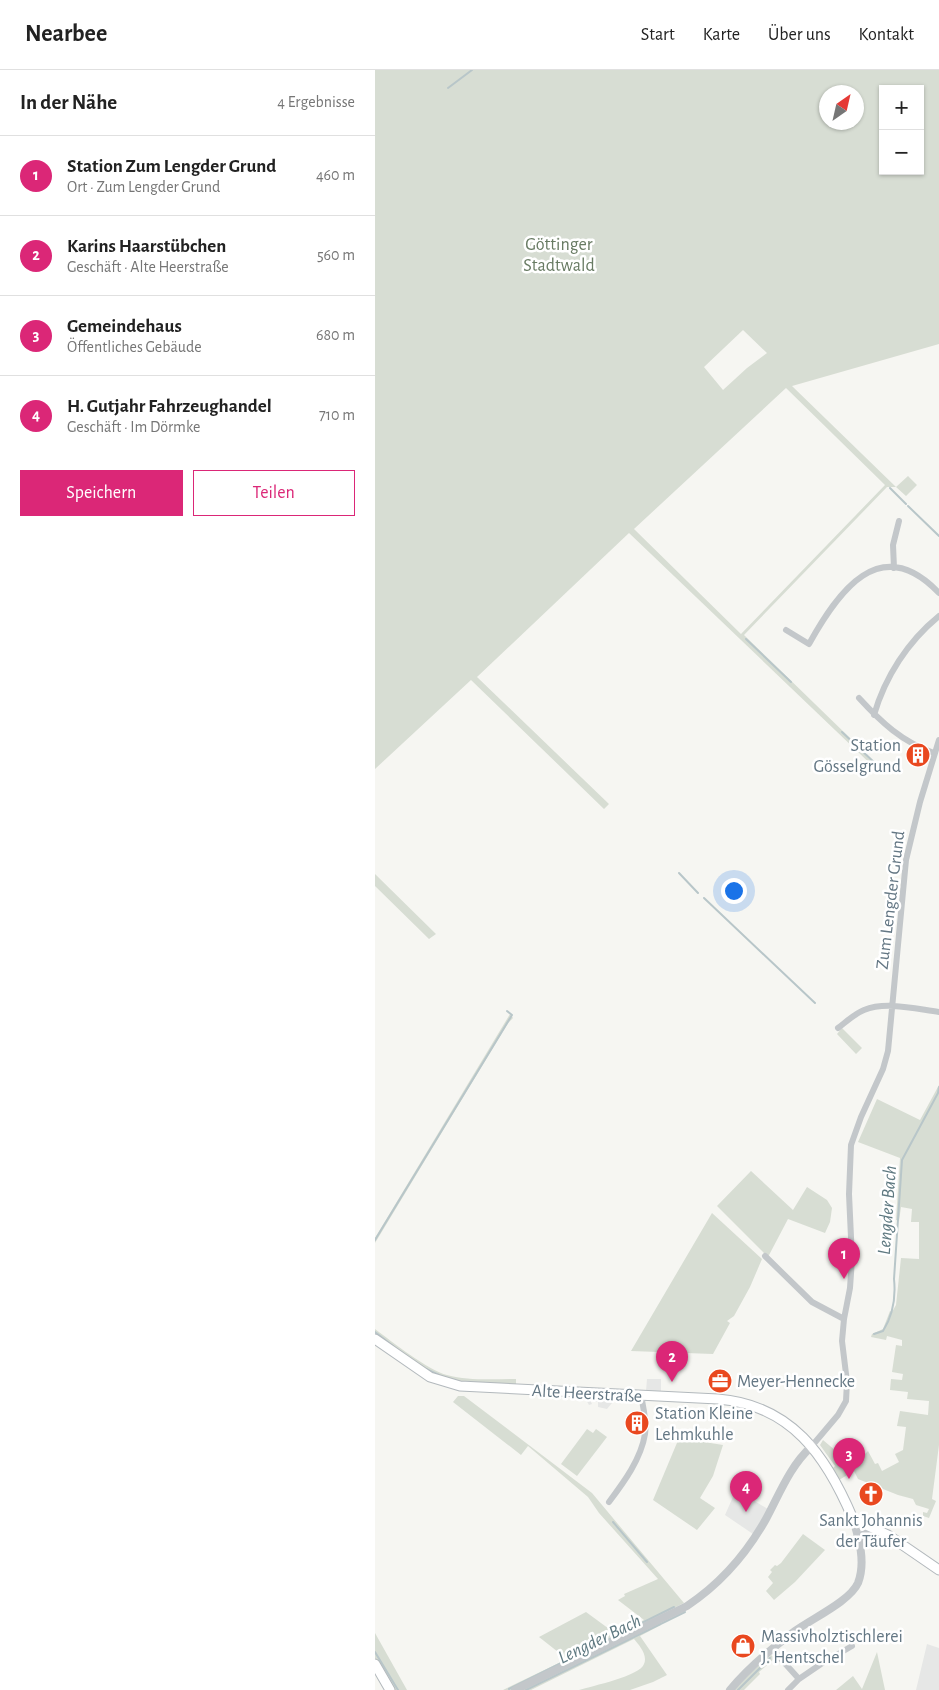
<!DOCTYPE html>
<html lang="de">
<meta charset="utf-8">
<style>
:root{--surface:#fff;--page:#f2f2f2;--text:#222;--muted:#767676;--line:#e0e0e0;--accent:#db2777}
body{margin:0;font-family:"Alegreya Sans",sans-serif;background:var(--page);color:var(--text)}
.controls{position:absolute;right:15px;top:15px;display:grid;overflow:hidden;border-radius:0px;box-shadow:0 1px 4px #0004}
.controls button{width:45px;height:45px;display:grid;place-items:center;padding:0;border:0;border-bottom:1px solid var(--line);background:var(--surface);color:var(--text);font:25px sans-serif}
.compass{position:absolute;left:444px;top:15px;width:45px;height:45px;border-radius:50%;background:var(--surface);box-shadow:0 1px 4px #0004;rotate:34deg}
.you{position:absolute;left:358px;top:820px;width:18px;height:18px;margin:-12px;border:4px solid #fff;border-radius:50%;background:#1a73e8;box-shadow:0 0 0 8px #1a73e833}
.badge{display:grid;place-items:center;width:32px;height:32px;border-radius:50%;background:var(--accent);color:#fff;font-size:16px;font-weight:700}
.pin{position:absolute;translate:-50% -41px;filter:drop-shadow(0 1px 2px #0008)}
.pin::after{content:'';position:absolute;top:26px;width:18px;height:15px;background:inherit;clip-path:polygon(0 0,100% 0,50% 100%)}
.list{margin:0;padding:0;list-style:none}
h2{display:flex;justify-content:space-between;align-items:center;height:65px;margin:0;padding:0 20px;font-size:21px}
h2 small{font-size:16px;font-weight:400;color:var(--muted)}
.list li{display:grid;grid-template-columns:32px 1fr auto;gap:15px;align-items:center;box-sizing:border-box;height:80px;padding:0 20px;border-top:1px solid var(--line)}
.list b{display:block;font-size:19px;white-space:nowrap}
.list p{margin:0;font-size:16px;white-space:nowrap;color:var(--muted)}
.list em{font-size:16px;font-style:normal;color:var(--muted)}
.actions{display:flex;gap:10px;padding:15px 20px}
.actions a{flex:1;padding:11px 0;border:1px solid var(--accent);border-radius:0px;text-align:center;font-size:18px;color:var(--accent)}
.actions .main{background:var(--accent);color:#fff}
.map{position:relative;flex:none;width:564px;height:1620px;overflow:hidden}
header{display:flex;align-items:center;gap:30px;box-sizing:border-box;height:70px;padding:0 25px;background:var(--surface);border-bottom:1px solid var(--line)}
header strong{font-size:24px}
nav{display:flex;gap:28px;margin-inline-start:auto;font-size:18px}
main{display:flex}
aside{flex:1;background:var(--surface)}
.map>svg:first-child{display:block}
.built{fill:#e6e7e6}
.green{fill:#d7ddd3;fill-rule:evenodd}
.lines{fill:none;stroke-linecap:round;stroke-linejoin:round}
.stream{stroke:#b8c6c9;stroke-width:2}
.secondary-casing{stroke:#b3b9bd;stroke-width:11}
.minor{stroke:#c3c7ca;stroke-width:6}
.tertiary{stroke:#c3c7ca;stroke-width:8}
.secondary{stroke:#fff;stroke-width:9}
.labels{text-anchor:middle;stroke-width:5;stroke-linejoin:round;paint-order:stroke}
.park-label{font-size:18px;fill:#687b63;stroke:#fff}
.poi-label{font-size:18px;fill:#647784;stroke:#fff;text-anchor:start}
.street-label{font-size:18px;fill:#647784;stroke:#fff}
.water-label{font-size:19px;font-style:italic;fill:#5f7981;stroke:#fff}
</style>
<header>
<strong>Nearbee</strong>
<nav><a>Start</a><a>Karte</a><a>Über uns</a><a>Kontakt</a></nav>
</header>
<main>
<aside>
<h2>In der Nähe<small>4 Ergebnisse</small></h2>
<ul class="list">
<li><span class="badge">1</span><div><b>Station Zum Lengder Grund</b><p>Ort · Zum Lengder Grund</p></div><em>460 m</em></li>
<li><span class="badge">2</span><div><b>Karins Haarstübchen</b><p>Geschäft · Alte Heerstraße</p></div><em>560 m</em></li>
<li><span class="badge">3</span><div><b>Gemeindehaus</b><p>Öffentliches Gebäude</p></div><em>680 m</em></li>
<li><span class="badge">4</span><div><b>H. Gutjahr Fahrzeughandel</b><p>Geschäft · Im Dörmke</p></div><em>710 m</em></li>
</ul>
<div class="actions"><a class="main">Speichern</a><a>Teilen</a></div>
</aside>
<div class="map">
<svg width="564" height="1620" viewBox="0 0 564 1620">
<rect width="100%" height="100%" fill="#f6f6f2"/>
<path class="built" d="M272,1309H286V1321H271Z
M209,1326L242,1327L232,1339L223,1337V1332L215,1330L217,1334L214,1335Z
M361,1420L393,1439L378,1464L350,1445Z
M552,1574L564,1578V1620H541Z"/>
<path class="green" d="M0,0H564V274L417,316L521,417L533,406L542,415L531,426L521,417H512L369,565L509,701L505,703L254,463L102,607L234,734L229,739L96,610L0,699ZM508,19H545V101H508ZM452,22H482V52H452ZM368,260L392,283L372,298L348,320L329,297ZM411,318L510,415L366,564L259,459Z
M0,804L61,864L54,869L0,816Z
M135,944L138,948L133,953L0,1173V1168Z
M467,958L487,978L481,984L462,964Z
M564,1015V1375L557,1429L561,1431L554,1448L548,1446V1442L552,1443L554,1439L541,1435L538,1429L523,1425L483,1409L479,1401L464,1410L458,1398L460,1396L445,1375L448,1370L480,1397L485,1389L493,1381L500,1394L503,1393L507,1401L524,1392L520,1384L528,1380L531,1357L522,1356L525,1341L553,1345L554,1331L532,1329L533,1322L515,1320L516,1309L527,1310L528,1304L517,1302L521,1275L527,1276V1270L512,1266L511,1270L496,1267L497,1264L508,1259L515,1241L517,1242L521,1235L526,1188L544,1189V1152H536L537,1139L526,1137L524,1151L521,1150L525,1088L483,1072L502,1029L545,1050Z
M376,1101L418,1140L432,1117L452,1130L457,1138L455,1152L450,1163L413,1149L393,1187L342,1136Z
M337,1143L387,1189L375,1217L359,1246L352,1251L355,1253L338,1284L256,1281Z
M0,1259C16,1271 54,1301 72,1305C94,1311 119,1309 141,1309V1315L79,1312L54,1303L0,1264Z
M83,1326H89L217,1423L309,1533L135,1620H128L192,1589L164,1567L211,1542L241,1564L269,1550L243,1530L250,1526L249,1524L283,1509L224,1443L213,1427L153,1376L146,1385L78,1332Z
M212,1359L218,1363L221,1359L232,1367L202,1406L186,1394Z
M304,1368L348,1375L338,1406L325,1428L340,1438L322,1460L278,1430Z
M428,1464L450,1480L420,1512L399,1530L391,1521L398,1513L393,1507L397,1502L395,1500L400,1495L402,1496L406,1493Z
M284,1552L286,1555L265,1566L292,1605L278,1612L255,1620H204C217,1616 265,1606 269,1594C273,1585 264,1575 259,1569L156,1620H146Z
M0,1563L32,1620H20L0,1588Z
M502,1582L510,1620H461L478,1606L487,1619Z
M396,1585L400,1588L384,1602L385,1604L369,1620H359L373,1605Z"/>
<g class="lines">
<path class="stream" d="M73,18L97,0
M515,418L531,434
M533,436L564,466
M371,569L416,612
M467,662L502,695
M304,803L323,823
M329,828L440,933
M0,1170L137,945L132,941
M0,1262L18,1276
M499,1264L508,1261C518,1245 521,1228 519,1209L527,1090L563,1023L564,1017
M51,1299L64,1305
M238,1452L272,1492
M0,1582L23,1620
M134,1619L299,1537
M151,1620L310,1542
M363,1620L395,1588"/>
<defs>
<path id="secondary" d="M0,1269L55,1307L85,1316L343,1329C416,1335 451,1385 478,1449L513,1465L564,1500
M0,1594L15,1620"/>
</defs>
<use href="#secondary" class="secondary-casing"/>
<path class="minor" d="M519,498L518,475L524,451
M411,560L434,574C463,522 505,461 564,523
M484,628C506,652 527,672 559,683
M499,645C510,607 533,571 564,546
M463,958C471,952 479,944 489,940C511,931 541,939 564,942
M390,1186L437,1232L469,1249
M436,1377L463,1345L471,1331L472,1312L467,1271L469,1249L475,1218L477,1189L474,1124L476,1075L486,1047L508,999L513,981L531,790L545,732L564,670
M234,1432C249,1412 266,1389 270,1364C272,1351 268,1337 266,1325
M397,1579L424,1609L446,1594L477,1576
M413,1620L424,1609"/>
<path class="tertiary" d="M484,1469L490,1463L500,1458
M140,1620L312,1536C345,1514 372,1483 391,1449C404,1425 415,1396 436,1377
M355,1620C373,1598 397,1578 420,1561C438,1548 475,1531 483,1513C491,1492 484,1469 478,1449"/>
<use href="#secondary" class="secondary"/>
</g>
<defs>
<symbol id="building-disc" viewBox="-11 -11 22 22"><circle r="9.5" fill="#e9481f" stroke="#fff"/><path d="M-4-6H4V6H1V3H-1V6H-4ZM-2.5-4.3h1.7v1.8h-1.7ZM.8-4.3h1.7v1.8H.8ZM-2.5-1h1.7V.8h-1.7ZM.8-1h1.7V.8H.8Z" fill="#fff"/></symbol>
<symbol id="office-disc" viewBox="-11 -11 22 22"><circle r="9.5" fill="#e9481f" stroke="#fff"/><path d="M-6-3h4V-5.5h4V-3h4V5H-6ZM-1-4.5V-3h2v-1.5ZM-6 0V1H6V0Z" fill="#fff"/></symbol>
<symbol id="church-disc" viewBox="-11 -11 22 22"><circle r="9.5" fill="#e9481f" stroke="#fff"/><path d="M-1.2-6h2.4v3.5h3.3v2.4h-3.3V6h-2.4V-.1h-3.3v-2.4h3.3Z" fill="#fff"/></symbol>
<symbol id="shop-disc" viewBox="-11 -11 22 22"><circle r="9.5" fill="#e9481f" stroke="#fff"/><path d="M-5-2.5h2.3a2.7 3.5 0 0 1 5.4 0H5L5.5 6h-11ZM-1.5-2.5h3a1.5 2.3 0 0 0-3 0Z" fill="#fff"/></symbol>
</defs>
<g fill-rule="evenodd">
<use href="#building-disc" x="529" y="671" width="28" height="28"/>
<use href="#office-disc" x="331" y="1297" width="28" height="28"/>
<use href="#building-disc" x="248" y="1339" width="28" height="28"/>
<use href="#church-disc" x="482" y="1410" width="28" height="28"/>
<use href="#shop-disc" x="354" y="1562" width="28" height="28"/>
</g>
<g class="labels">
<g class="park-label">
<text x="184" y="180">Göttinger<tspan x="184" dy="21">Stadtwald</tspan></text>
</g>
<g class="poi-label">
<text x="526" y="681" text-anchor="end">Station<tspan x="526" dy="21">Gösselgrund</tspan></text>
<text x="362" y="1317">Meyer-Hennecke</text>
<text x="280" y="1349">Station Kleine<tspan x="280" dy="21">Lehmkuhle</tspan></text>
<text x="496" y="1456" text-anchor="middle">Sankt Johannis<tspan x="496" dy="21">der Täufer</tspan></text>
<text x="386" y="1572">Massivholztischlerei<tspan x="386" dy="21">J. Hentschel</tspan></text>
</g>
<g class="street-label">
<text transform="translate(515 830) rotate(-83)" y="6">Zum Lengder Grund</text>
<text transform="translate(212 1323) rotate(3)" y="6">Alte Heerstraße</text>
</g>
<g class="water-label">
<text transform="translate(511 1140) rotate(-86)" y="7">Lengder Bach</text>
<text transform="translate(224 1568) rotate(-26)" y="7">Lengder Bach</text>
</g>
</g>
</svg>
<div class="controls">
<button>+</button>
<button>−</button>
</div>
<svg class="compass" viewBox="-18 -18 36 36"><path d="M0-13l5 13h-10z" fill="#e53935"/><path d="M0 13l5-13h-10z" fill="#767676"/></svg>
<div class="you"></div>
<div class="pin badge" style="left:469px;top:1209px">1</div>
<div class="pin badge" style="left:297px;top:1312px">2</div>
<div class="pin badge" style="left:474px;top:1409px">3</div>
<div class="pin badge" style="left:371px;top:1442px">4</div>
</div>
</main>
